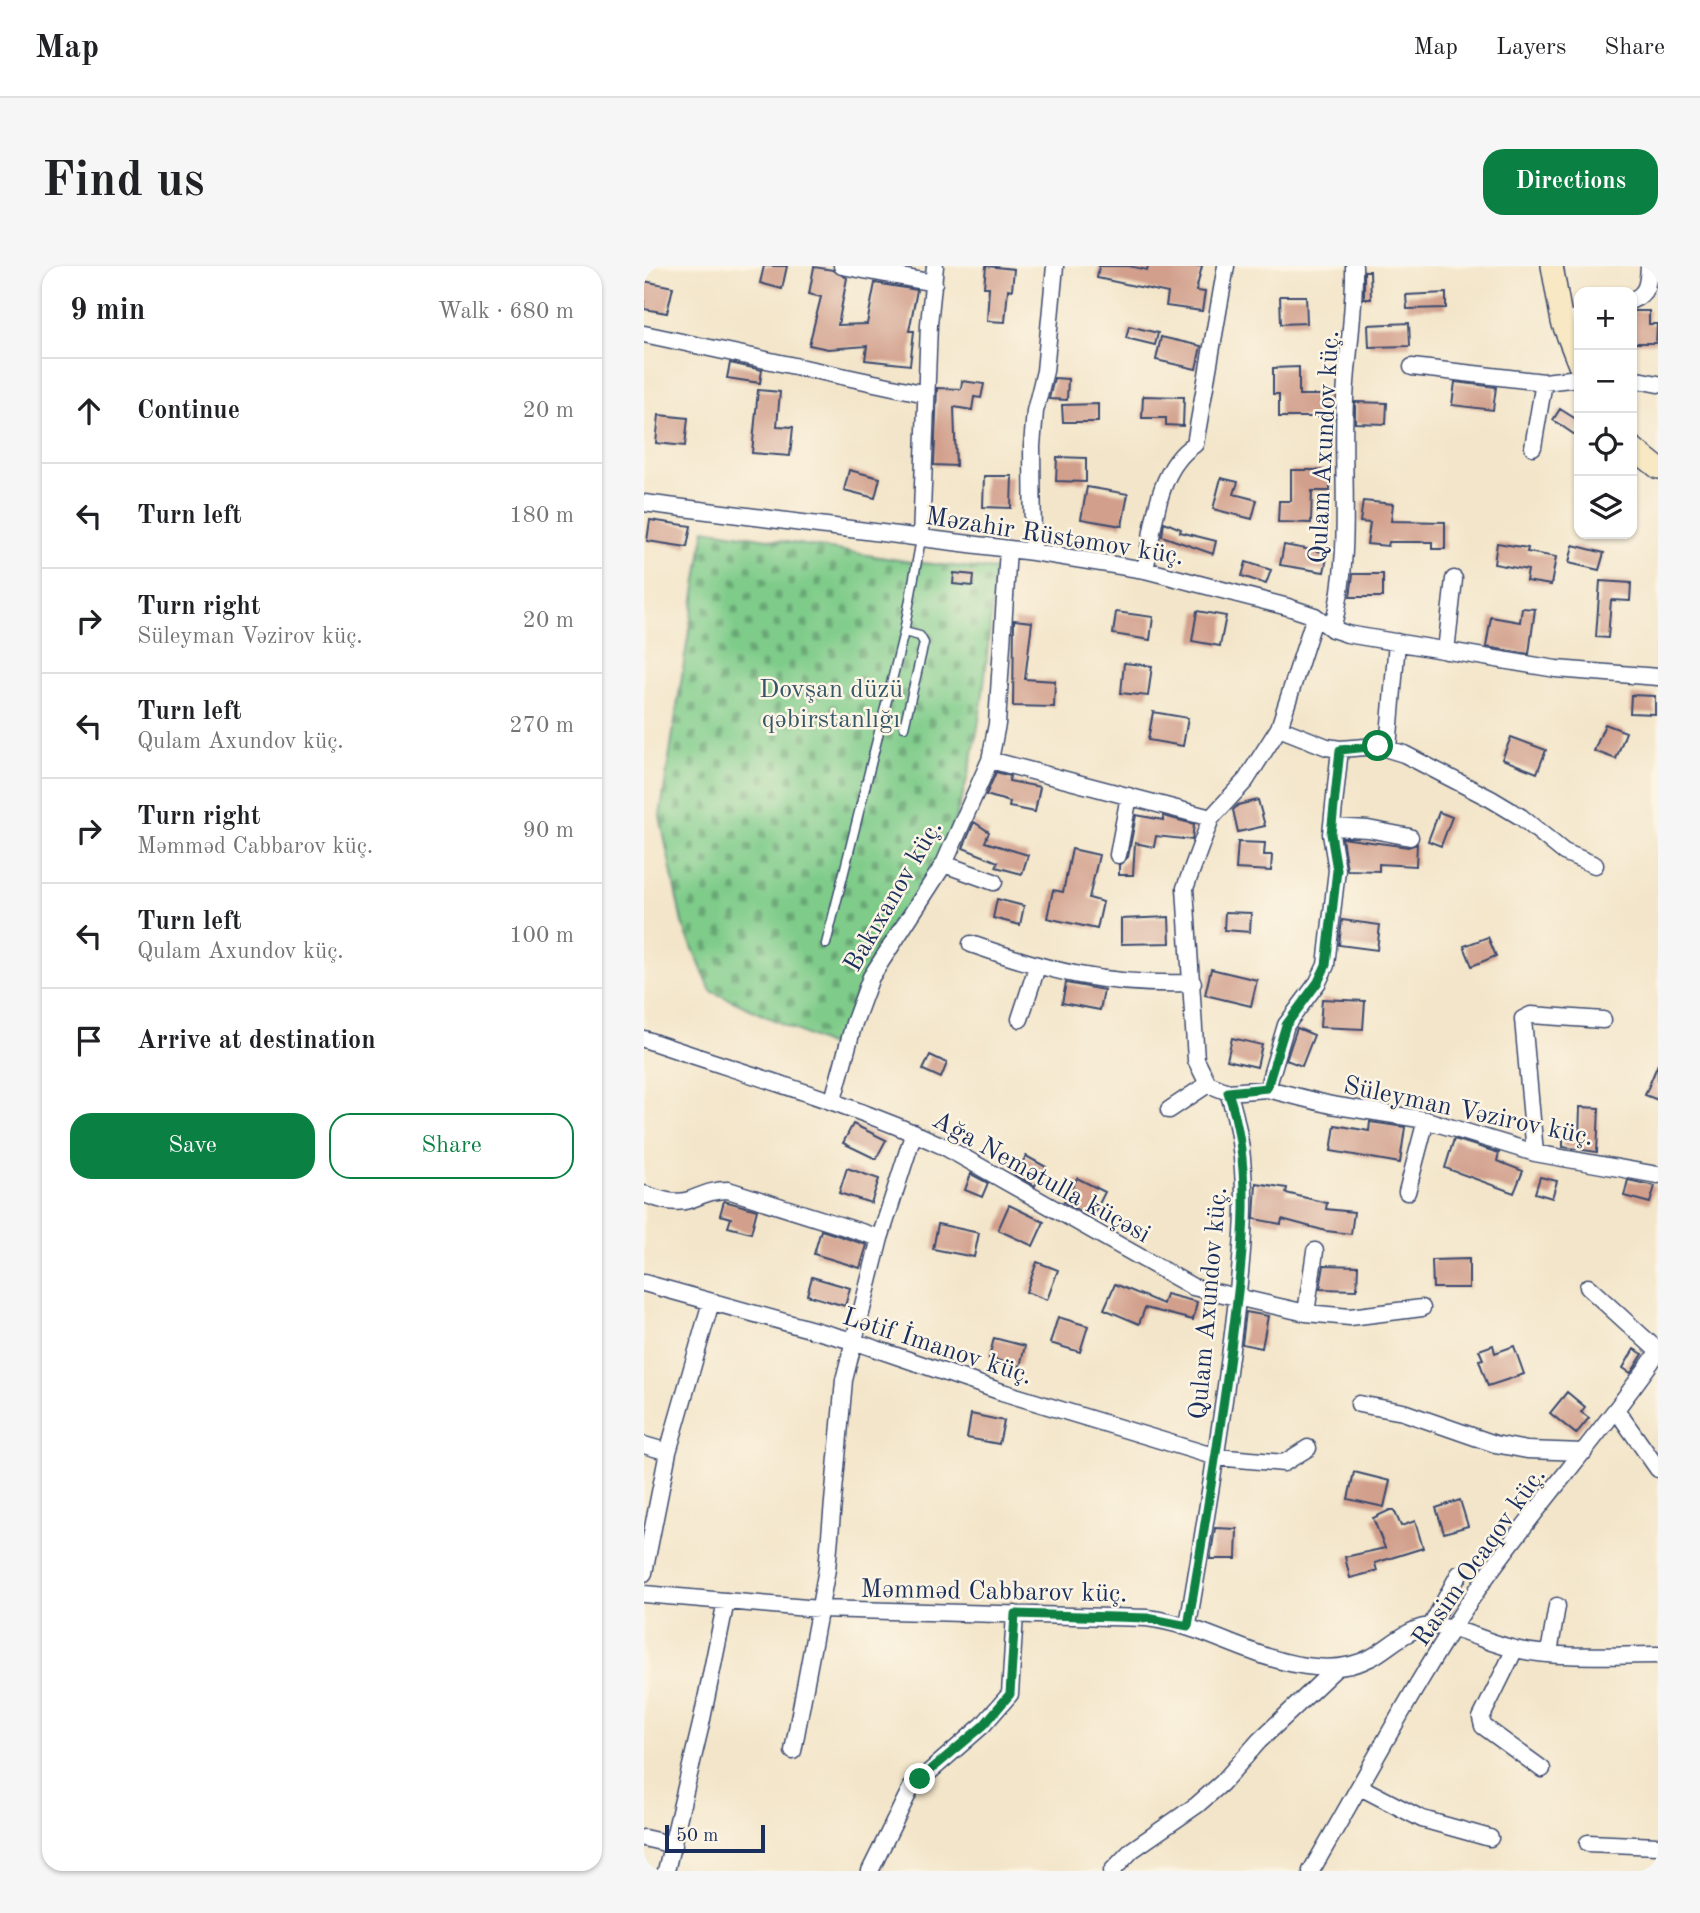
<!DOCTYPE html>
<meta charset="utf-8">
<style>
:root{--surface:#fff;--page:#f6f6f6;--text:#202124;--muted:#757577;--line:#e0e0e0;--accent:#0b8043}
body{margin:0;font-family:"Old Standard TT",serif;background:var(--page);color:var(--text)}
.controls{position:absolute;right:21px;top:21px;display:grid;overflow:hidden;border-radius:14px;box-shadow:0 2px 5px #0004}
.controls button{width:63px;height:63px;display:grid;place-items:center;padding:0;border:0;border-bottom:2px solid var(--line);background:var(--surface);color:var(--text);font:35px sans-serif}
.scale{position:absolute;left:21px;bottom:18px;width:100px;box-sizing:border-box;padding-left:7px;border:4px solid #1b2f5e;border-top:0;font-size:19px;line-height:24px;white-space:nowrap;color:#1b2f5e;-webkit-text-stroke:5px #fcf5e5;paint-order:stroke}
.stop{position:absolute;width:21px;height:21px;margin:-16px;border:5px solid #0b8043;border-radius:50%;background:#fff}
.stop.end{background:#0b8043;border-color:#fff;box-shadow:0 2px 7px #0008}
.list{margin:0;padding:0;list-style:none}
h2{display:flex;justify-content:space-between;align-items:center;height:91px;margin:0;padding:0 28px;font-size:30px}
h2 small{font-size:23px;font-weight:400;color:var(--muted)}
.list li{display:grid;grid-template-columns:46px 1fr auto;gap:21px;align-items:center;box-sizing:border-box;height:105px;padding:0 28px;border-top:2px solid var(--line)}
.list b{display:block;font-size:26px;white-space:nowrap}
.list p{margin:0;font-size:23px;white-space:nowrap;color:var(--muted)}
.list em{font-size:23px;font-style:normal;color:var(--muted)}
.actions{display:flex;gap:14px;padding:21px 28px}
.actions a{flex:1;padding:16px 0;border:2px solid var(--accent);border-radius:21px;text-align:center;font-size:24px;color:var(--accent)}
.actions .main{background:var(--accent);color:#fff}
.icon{flex:none;width:38px;height:38px;fill:none;stroke:currentColor;stroke-width:2;stroke-linecap:round;stroke-linejoin:round}
.map{position:relative;flex:none;width:1014px;height:1605px;overflow:hidden;border-radius:21px}
header{display:flex;align-items:center;gap:42px;box-sizing:border-box;height:98px;padding:0 35px;background:var(--surface);border-bottom:2px solid var(--line)}
header strong{font-size:33px}
nav{display:flex;gap:38px;margin-inline-start:auto;font-size:24px}
.intro{display:flex;align-items:center;justify-content:space-between;box-sizing:border-box;height:168px;padding:0 42px}
h1{margin:0;font-size:49px}
.button{padding:18px 32px;border-radius:21px;background:var(--accent);color:#fff;font-size:24px;font-weight:700}
main{display:flex;gap:42px;padding:0 42px}
aside{flex:1;background:var(--surface);border-radius:21px;box-shadow:0 2px 5px #0004}
.map>svg:first-child{display:block}
.cemetery{fill:url(#cemetery-stones);stroke:#4d7e74;stroke-width:2}
.building{fill:#d19f8b}
.lines{fill:none;stroke-linecap:round;stroke-linejoin:round}
.service-casing{stroke:#3b4a6e;stroke-width:11}
.minor-casing{stroke:#3b4a6e;stroke-width:19}
.secondary-casing{stroke:#3b4a6e;stroke-width:24}
.service{stroke:#fff;stroke-width:8}
.minor{stroke:#fff;stroke-width:16}
.secondary{stroke:#f8e8c3;stroke-width:21}
.route{stroke:#0b8043;stroke-width:9}
.labels{text-anchor:middle;stroke-width:5;stroke-linejoin:round;paint-order:stroke}
.street-label{font-size:26px;fill:#1b2f5e;stroke:#fcf5e5}
.park-label{font-size:26px;fill:#345669;stroke:#fcf5e5}
</style>
<header>
<strong>Map</strong>
<nav><a>Map</a><a>Layers</a><a>Share</a></nav>
</header>
<div class="intro"><h1>Find us</h1><a class="button">Directions</a></div>
<main>
<aside>
<h2>9 min<small>Walk · 680 m</small></h2>
<ul class="list">
<li><svg class="icon" aria-label="ahead" viewBox="0 0 24 24"><path d="M12 20V5M6 11l6-6 6 6"/></svg><div><b>Continue</b></div><em>20 m</em></li>
<li><svg class="icon" aria-label="left" viewBox="0 0 24 24"><path d="M17 20v-9H6M10 6l-5 5 5 5"/></svg><div><b>Turn left</b></div><em>180 m</em></li>
<li><svg class="icon" aria-label="right" viewBox="0 0 24 24"><path d="M7 20v-9h11M14 6l5 5-5 5"/></svg><div><b>Turn right</b><p>Süleyman Vəzirov küç.</p></div><em>20 m</em></li>
<li><svg class="icon" aria-label="left" viewBox="0 0 24 24"><path d="M17 20v-9H6M10 6l-5 5 5 5"/></svg><div><b>Turn left</b><p>Qulam Axundov küç.</p></div><em>270 m</em></li>
<li><svg class="icon" aria-label="right" viewBox="0 0 24 24"><path d="M7 20v-9h11M14 6l5 5-5 5"/></svg><div><b>Turn right</b><p>Məmməd Cabbarov küç.</p></div><em>90 m</em></li>
<li><svg class="icon" aria-label="left" viewBox="0 0 24 24"><path d="M17 20v-9H6M10 6l-5 5 5 5"/></svg><div><b>Turn left</b><p>Qulam Axundov küç.</p></div><em>100 m</em></li>
<li><svg class="icon" aria-label="arrive" viewBox="0 0 24 24"><path d="M6 21V4h12l-3 4 3 4H6"/></svg><div><b>Arrive at destination</b></div></li>
</ul>
<div class="actions"><a class="main">Save</a><a>Share</a></div>
</aside>
<div class="map">
<svg width="1014" height="1605" viewBox="0 0 1014 1605">
<defs>
<pattern id="cemetery-stones" width="16" height="16" patternUnits="userSpaceOnUse" patternTransform="scale(1.75)"><rect width="16" height="16" fill="#7fcc8a"/><path d="M2 7V4a2 2 0 0 1 4 0v3zM10 15v-3a2 2 0 0 1 4 0v3z" fill="#67a674"/></pattern>
</defs>
<rect width="100%" height="100%" fill="#fcf5e5"/>
<filter id="ink" filterUnits="userSpaceOnUse"><feTurbulence type="fractalNoise" baseFrequency=".0143" numOctaves="2"/><feDisplacementMap in="SourceGraphic" scale="14" xChannelSelector="R" yChannelSelector="G"/><feConvolveMatrix kernelMatrix="1 2 1 2 8 2 1 2 1" color-interpolation-filters="sRGB"/></filter>
<filter id="wash" filterUnits="userSpaceOnUse"><feTurbulence type="fractalNoise" baseFrequency=".00686" numOctaves="4" result="noise"/><feDisplacementMap in="SourceGraphic" scale="28" xChannelSelector="R" yChannelSelector="G"/><feGaussianBlur stdDeviation="1.57" result="paint"/><feColorMatrix in="noise" values="0 0 0 0 0 0 0 0 0 0 0 0 0 0 0 0 0 1.4 0 .05"/><feComposite in="paint" operator="in"/></filter>
<g filter="url(#wash)">
<rect width="100%" height="100%" fill="#f3e5c9"/>
<path class="cemetery" d="M61,263L267,296L351,304C341,412 337,511 287,611C274,635 252,657 236,680C215,710 204,748 195,784L67,725L38,657L16,550Z"/>
<g id="blocks">
<path class="building" d="M120,0H143L138,23L116,17Z
M342,0L370,3L368,24L364,23L361,56L343,55L345,21H340Z
M455,0H485L503,4L504,0H558L552,25L561,26L558,45L522,40L524,27L453,12Z
M170,1L189,4L203,12L194,59L223,58L231,17L273,24L265,65H270L266,99L221,94L223,80L184,83L165,79L177,31L165,28Z
M720,5H726L727,33H720Z
M0,15L29,21L23,47L0,43Z
M802,27V42L763,43L762,29Z
M636,30H662L663,57L637,58Z
M988,45H1005V58H1013L1012,77H988Z
M765,57L766,80L725,81L724,59Z
M485,60L514,67L511,79L482,72Z
M517,71L557,80L552,103L512,94Z
M86,97L118,104L116,117L83,112Z
M655,101V129H687V135H690V151H635V128H629V102Z
M410,112L424,113L423,134L405,133Z
M318,115L340,118L337,132L330,131L328,144L310,141L312,200L290,199L293,122L317,123Z
M811,116L852,121L849,144L808,139Z
M114,124L136,126L133,160L149,161L146,190L108,187Z
M499,130L540,131L539,160L522,159V152H498Z
M711,136L743,137L742,158L711,157Z
M454,138V156H419L418,139Z
M916,143L935,155L931,169L909,154Z
M15,149L44,152L41,180L12,177Z
M413,191L442,192V216L412,215Z
M205,204L236,212L231,232L200,224Z
M647,204H686V225H668L667,257L634,256L635,235H647Z
M340,210H368L367,242L339,241Z
M577,212L594,216L590,228L613,234L608,253L569,243Z
M443,221L484,228L478,260L437,253Z
M719,235L749,238L747,255L801,256V283H788V276H745L744,280L723,278L726,257L716,256Z
M6,254L47,260L43,281L3,275Z
M520,256L537,263L536,266L572,275L569,288L518,270Z
M853,277L884,282L883,286L912,291L907,319L882,315L884,304L850,298Z
M640,279L684,287L680,306L636,299Z
M929,279L960,287L955,304L925,297Z
M602,296L627,304L622,318L598,310Z
M310,307L330,309L329,320L309,318Z
M709,308H739V331H706Z
M956,315L987,317L986,335L967,334L964,372L952,371Z
M878,342L891,343L885,388L842,381L847,351L876,356Z
M553,345L582,350L576,380L548,375Z
M472,346L509,351L506,374L469,368Z
M370,354L388,356L381,413L411,415L410,441L369,440Z
M480,397L508,400L504,430L477,427Z
M987,429L1011,430V448L986,447Z
M509,446L544,452L539,480L504,474Z
M961,458L982,466L972,493L950,485Z
M867,471L902,484L893,507L858,493Z
M352,506L366,510L365,515L396,521L391,546L365,541L366,536L342,529Z
M614,534L621,560L594,566L589,544L594,539Z
M795,546L808,551L797,580L784,575Z
M492,549L519,554V550L550,558L548,574L512,570L510,581L491,577L489,609H475V599L484,591Z
M330,556L345,566L341,576L384,589L378,608L352,601L354,596L319,582Z
M698,572L764,581L773,578L772,600L735,598V605L703,604Z
M594,576L621,577L620,589H628L627,605L592,603Z
M428,583L455,589L445,632L459,636L453,663L403,652L409,624L419,626Z
M353,633L380,640L376,659L349,652Z
M581,646L607,647L606,666L580,664Z
M525,651L526,677L477,678V653Z
M698,654L736,659L733,684L695,679Z
M844,671L852,690L828,700L820,680Z
M567,703L613,714L607,740L561,729Z
M422,717L460,724L456,744L418,737Z
M678,733L721,735L719,763L676,761Z
M653,762L670,769L658,800L642,794Z
M588,772L618,779L613,801L583,794Z
M286,789L303,797L297,812L279,804Z
M1014,798V834L1001,829Z
M936,841L955,842L953,886L919,881V872L935,873Z
M726,856L761,861L756,897L687,885L691,859L725,865Z
M209,858L242,874L232,893L199,877Z
M810,873L855,887L853,895L879,905L870,927L801,902Z
M382,890L402,901L391,920L371,909Z
M203,902L235,913L227,937L195,927Z
M327,908L344,917L338,931L321,924Z
M896,911L913,915L908,932L891,927Z
M433,912L461,926L448,952L420,936Z
M984,914L1011,920L1006,937L980,930Z
M612,917L643,922L642,927L683,937L682,943L710,946L707,968L682,965L638,953L637,958L610,953Z
M80,935L113,944L107,967L84,961L87,952L76,949Z
M365,939L400,956L389,980L354,964Z
M294,958L335,967L330,991L289,983Z
M177,964L223,979L216,1002L170,988Z
M825,993V1022H789L788,994Z
M393,996L414,1004L403,1034L382,1026Z
M680,999L714,1000L713,1024L676,1023Z
M168,1011L206,1022L201,1040L163,1029Z
M471,1018L519,1038L522,1028L553,1036L549,1054L501,1042L495,1058L460,1043Z
M602,1046L624,1050L618,1082L598,1078Z
M414,1051L444,1060L436,1086L406,1077Z
M350,1072L381,1080L376,1100L345,1092Z
M849,1079L851,1087L870,1080L880,1108L844,1120L835,1094L839,1093L835,1084Z
M990,1083L999,1088L987,1107L979,1102Z
M923,1126L941,1141L937,1146L945,1152L932,1168L906,1147Z
M327,1148L360,1155L355,1178L323,1172Z
M710,1206L746,1215L740,1241L704,1233Z
M816,1234L824,1260L800,1267L792,1242Z
M746,1244H750L757,1260L771,1255L779,1282L731,1297L733,1305L706,1312L701,1291L741,1282L729,1252Z
M571,1262L593,1263L592,1293H566Z"/>
</g>
</g>
<g filter="url(#ink)">
<use href="#blocks" fill-opacity="0" stroke="#3b4a6e" stroke-width="2"/>
<g class="lines">
<defs>
<path id="service" d="M260,366L276,370L280,377L260,461
M182,678L260,366L277,273"/>
<path id="minor" d="M198,0L290,17
M988,34C1004,28 1004,16 1005,0
M918,56L935,51
M0,68L282,128
M768,101L900,116L935,112
M988,113L1014,118
M889,181L900,116
M0,237L389,286L501,304L644,341L671,350L688,363L703,368L912,403L1014,411
M277,273L285,58L291,0
M389,286L388,180L391,145L401,105L411,0
M501,304C510,262 512,203 551,178L582,0
M688,363C709,289 697,209 701,133C703,89 711,45 710,0
M802,385L810,313
M635,462L683,481L696,483L734,480L760,488L847,533L877,551L920,586L951,599
M744,482L753,376
M346,494L567,552
M688,561L724,563L766,571
M474,589L485,530
M300,598L350,616
M327,678C407,706 463,720 549,717
M376,753L393,701
M0,773C101,808 204,836 301,881L549,1021L662,1047L706,1051L778,1042
M623,823L642,759L674,716L682,699L693,604L687,568L696,483
M584,826L623,823L687,839L782,854L891,887L1014,909
M189,834L210,757L227,711L300,598L346,494L353,458L364,283
M525,844L564,818
M891,887L879,753L887,749L959,754
M763,926L782,854
M0,928C14,933 30,939 45,934C59,929 68,924 84,924L236,972
M0,1017L209,1075L358,1126L572,1191L640,1197L664,1182
M944,1021L1014,1085
M662,1047L671,985
M715,1138L759,1146L851,1178L883,1184L940,1186
M973,1145L1014,1203
M0,1179L24,1186
M0,1307L24,1186L67,1036
M0,1328L175,1343L503,1352C562,1359 614,1397 671,1401C690,1403 711,1400 728,1391C747,1380 766,1360 789,1360C813,1360 846,1378 871,1383C917,1393 967,1389 1014,1389
M544,1359C560,1265 576,1170 588,1075C598,994 611,904 584,826L564,818L552,794L541,622L567,552L602,514L635,462L671,350
M787,1360L815,1308
M871,1383L837,1452L839,1460L898,1503
M905,1387L913,1340
M149,1485L183,1303L200,1114L236,972L270,866
M716,1521L778,1553L846,1572
M0,1572L30,1579
M944,1577L1014,1580
M22,1605L57,1458L82,1335
M226,1605L267,1522L339,1459L366,1428L371,1348
M468,1605L488,1584L553,1539L578,1517L615,1475L692,1402
M667,1605C724,1508 776,1406 840,1314C895,1236 960,1165 1014,1086"/>
<path id="secondary" d="M908,0L918,56L935,99
M988,181L1014,202"/>
</defs>
<use href="#service" class="service-casing"/>
<use href="#minor" class="minor-casing"/>
<use href="#secondary" class="secondary-casing"/>
<use href="#service" class="service"/>
<use href="#minor" class="minor"/>
<use href="#secondary" class="secondary"/>
</g>
</g>
<g class="lines" filter="url(#ink)">
<path class="route" d="M276,1513L340,1459L366,1428L371,1348L503,1352L544,1360C560,1265 576,1170 588,1075C598,994 611,904 584,826L623,822L642,759L674,716L682,699L693,604L687,568L696,484L734,480"/>
</g>
<g class="labels">
<g class="street-label">
<text transform="translate(679 181) rotate(-87)" y="9">Qulam Axundov küç.</text>
<text transform="translate(411 269) rotate(9)" y="9">Məzahir Rüstəmov küç.</text>
<text transform="translate(248 629) rotate(-60)" y="9">Bakıxanov küç.</text>
<text transform="translate(825 844) rotate(12)" y="9">Süleyman Vəzirov küç.</text>
<text transform="translate(398 910) rotate(29)" y="9">Ağa Nemətulla küçəsi</text>
<text transform="translate(563 1037) rotate(-85)" y="9">Qulam Axundov küç.</text>
<text transform="translate(294 1079) rotate(18)" y="9">Lətif İmanov küç.</text>
<text transform="translate(834 1290) rotate(-55)" y="9">Rasim Ocaqov küç.</text>
<text transform="translate(350 1324) rotate(1)" y="9">Məmməd Cabbarov küç.</text>
</g>
<g class="park-label">
<text x="187" y="431">Dovşan düzü<tspan x="187" dy="30">qəbirstanlığı</tspan></text>
</g>
</g>
</svg>
<div class="controls">
<button>+</button>
<button>−</button>
<button><svg class="icon" aria-label="locate" viewBox="0 0 24 24"><circle cx="12" cy="12" r="6"/><path d="M12 2v4M12 18v4M2 12h4M18 12h4"/></svg></button>
<button><svg class="icon" aria-label="layers" viewBox="0 0 24 24"><path d="M12 4l9 5-9 5-9-5zM3 14l9 5 9-5"/></svg></button>
</div>
<div class="scale">50 m</div>
<div class="stop" style="left:734px;top:480px"></div>
<div class="stop end" style="left:276px;top:1513px"></div>
</div>
</main>
